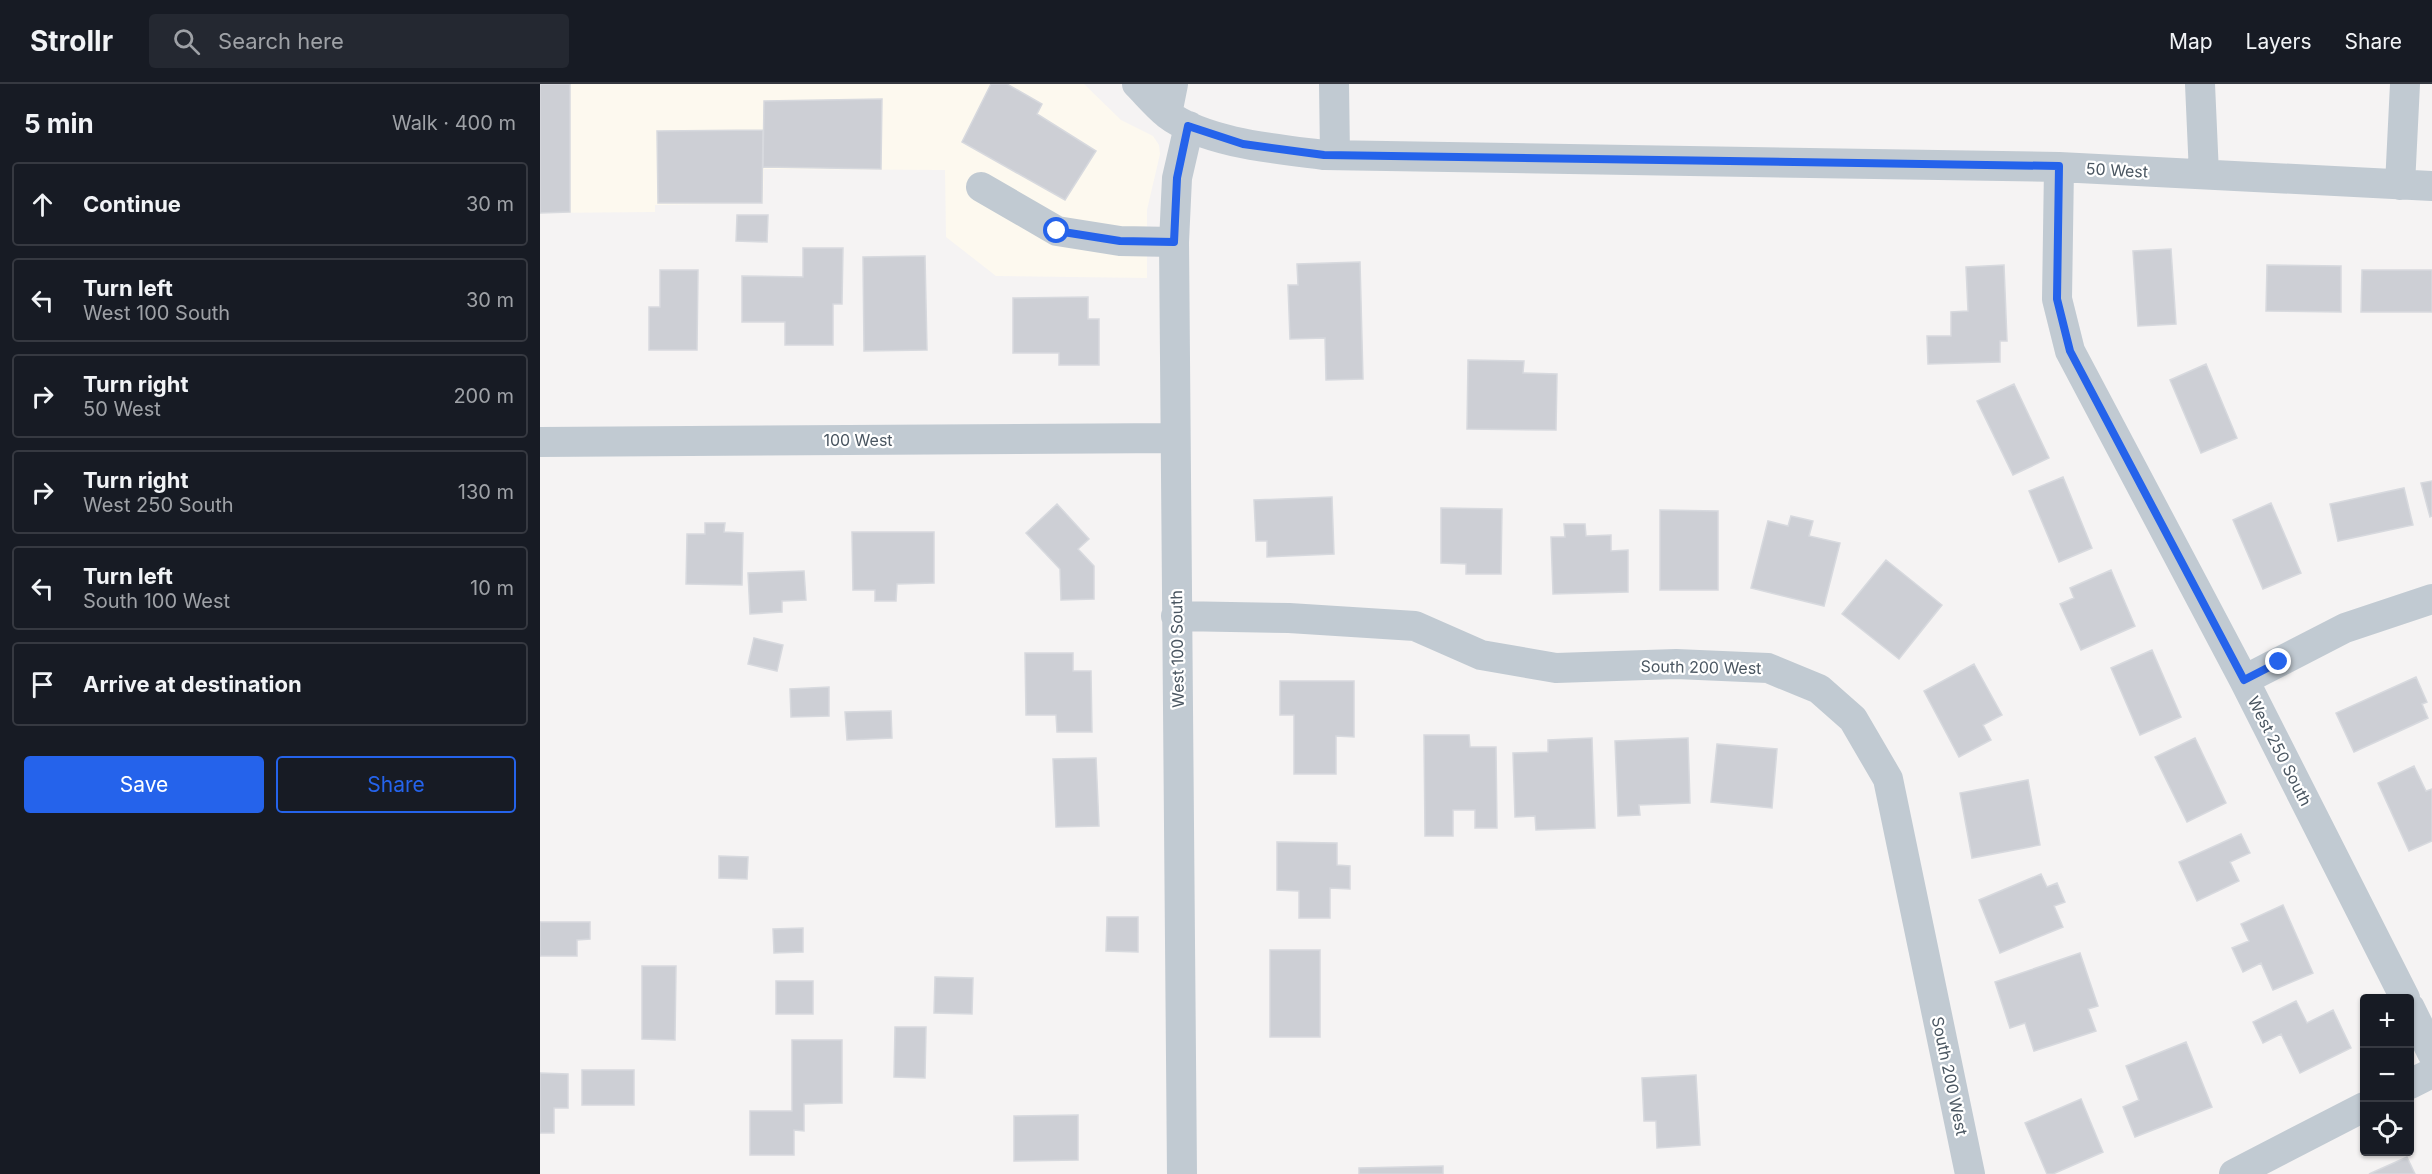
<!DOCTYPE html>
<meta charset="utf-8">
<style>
:root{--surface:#171b24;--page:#242831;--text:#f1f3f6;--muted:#9ea1a6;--line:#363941;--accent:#2563eb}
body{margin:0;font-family:Inter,sans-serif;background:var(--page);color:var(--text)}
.controls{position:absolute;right:18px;bottom:18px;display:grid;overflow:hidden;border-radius:6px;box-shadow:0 2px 4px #0004}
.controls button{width:54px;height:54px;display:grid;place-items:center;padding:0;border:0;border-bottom:2px solid var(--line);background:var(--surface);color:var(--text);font:30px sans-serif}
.stop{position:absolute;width:18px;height:18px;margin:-14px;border:4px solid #2563eb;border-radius:50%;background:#fff}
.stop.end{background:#2563eb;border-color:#fff;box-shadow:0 2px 6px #0008}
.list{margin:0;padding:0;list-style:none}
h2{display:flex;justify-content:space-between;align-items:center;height:78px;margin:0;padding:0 24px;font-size:26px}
h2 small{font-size:20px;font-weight:400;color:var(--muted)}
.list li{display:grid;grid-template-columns:39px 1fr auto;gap:18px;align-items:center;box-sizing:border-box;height:84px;margin:0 12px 12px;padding:0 12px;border:2px solid var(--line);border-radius:6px}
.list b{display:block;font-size:22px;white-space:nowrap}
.list p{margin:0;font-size:20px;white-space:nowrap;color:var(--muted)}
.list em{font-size:20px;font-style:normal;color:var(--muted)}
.actions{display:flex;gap:12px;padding:18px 24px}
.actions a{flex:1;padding:14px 0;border:2px solid var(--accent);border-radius:6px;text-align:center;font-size:21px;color:var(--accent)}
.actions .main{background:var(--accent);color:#fff}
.icon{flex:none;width:33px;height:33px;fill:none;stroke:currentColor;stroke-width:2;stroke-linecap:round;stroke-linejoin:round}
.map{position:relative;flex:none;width:1892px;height:1090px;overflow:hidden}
header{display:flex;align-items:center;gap:36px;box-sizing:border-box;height:84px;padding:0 30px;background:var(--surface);border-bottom:2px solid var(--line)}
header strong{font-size:28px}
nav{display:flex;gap:33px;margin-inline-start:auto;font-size:21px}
.search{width:420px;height:54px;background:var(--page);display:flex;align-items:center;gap:15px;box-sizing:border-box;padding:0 21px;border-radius:6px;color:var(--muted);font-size:22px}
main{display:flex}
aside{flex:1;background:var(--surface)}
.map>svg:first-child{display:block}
.commercial{fill:#fdf9ef}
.building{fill:#cdcfd5;stroke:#d7d9de;stroke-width:1.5}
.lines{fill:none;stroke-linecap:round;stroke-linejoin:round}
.minor{stroke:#c1cad2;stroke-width:30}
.route{stroke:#2563eb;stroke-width:8}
.labels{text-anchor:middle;stroke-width:4.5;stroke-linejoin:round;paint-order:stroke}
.street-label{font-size:16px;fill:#4a5661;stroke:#fff}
</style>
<header>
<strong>Strollr</strong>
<div class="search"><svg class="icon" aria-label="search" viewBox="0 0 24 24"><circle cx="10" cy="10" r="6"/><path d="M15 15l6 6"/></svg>Search here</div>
<nav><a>Map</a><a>Layers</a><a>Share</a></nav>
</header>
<main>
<aside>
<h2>5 min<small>Walk · 400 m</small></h2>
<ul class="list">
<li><svg class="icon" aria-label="ahead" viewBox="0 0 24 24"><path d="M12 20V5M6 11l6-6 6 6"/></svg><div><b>Continue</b></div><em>30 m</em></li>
<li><svg class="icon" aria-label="left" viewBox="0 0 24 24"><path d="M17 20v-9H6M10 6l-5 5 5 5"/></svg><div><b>Turn left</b><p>West 100 South</p></div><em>30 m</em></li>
<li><svg class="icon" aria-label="right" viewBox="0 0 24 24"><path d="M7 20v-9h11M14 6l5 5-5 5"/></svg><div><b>Turn right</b><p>50 West</p></div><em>200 m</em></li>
<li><svg class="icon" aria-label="right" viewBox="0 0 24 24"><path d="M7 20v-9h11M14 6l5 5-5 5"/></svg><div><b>Turn right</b><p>West 250 South</p></div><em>130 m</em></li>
<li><svg class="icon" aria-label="left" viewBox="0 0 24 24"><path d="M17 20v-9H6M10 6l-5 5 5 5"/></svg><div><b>Turn left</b><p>South 100 West</p></div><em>10 m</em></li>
<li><svg class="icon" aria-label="arrive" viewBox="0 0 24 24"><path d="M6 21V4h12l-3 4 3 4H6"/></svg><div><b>Arrive at destination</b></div></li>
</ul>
<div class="actions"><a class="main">Save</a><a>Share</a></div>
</aside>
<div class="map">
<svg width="1892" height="1090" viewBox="0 0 1892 1090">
<rect width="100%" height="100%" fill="#f5f3f3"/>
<path class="commercial" d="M0,0H544L581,36L613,52L619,61L620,70L607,126V194L456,192L406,153L405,86L224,85L223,119L115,121V128L0,129Z"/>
<path class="building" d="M0,0H30V128L0,129Z
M451,0H467L502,20L497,30L556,67L525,116L422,58Z
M342,15L341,85L223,83L224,17Z
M223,46L222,119H118L117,47Z
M197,131H228L227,158L196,157Z
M263,164H303L302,220H293V261H245V238H202V192L263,193Z
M1631,165L1636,240L1598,242L1593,167Z
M385,172L387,266L324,267L323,173Z
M820,178L823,295L786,296L785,254L750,255L748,201H758L757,180Z
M1464,181L1467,257H1460V278L1388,280L1387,252H1411V228L1428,227L1426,183Z
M1727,181L1801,182V228L1726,227Z
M120,186H158L157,266H109V223H120Z
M1822,186H1892V228H1821Z
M548,213V235H559V281H519V269H473V214Z
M928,276L984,277L983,289L1017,290L1016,346L927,345Z
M1666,280L1697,354L1661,369L1630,296Z
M1474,300L1509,374L1473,391L1437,317Z
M1523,393L1552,464L1519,478L1489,407Z
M1892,397V432L1890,433L1881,399Z
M1864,404L1873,441L1798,457L1790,420Z
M792,413L794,470L727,473V457H716L714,416Z
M1731,419L1761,489L1723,505L1693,436Z
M517,420L549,455L538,465L554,482V515L521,516L520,485L486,449Z
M901,424L962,425L961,490H926V480L901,479Z
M1120,426L1178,427V506H1120Z
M1251,432L1273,437L1269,452L1300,459L1284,522L1211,504L1228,437L1248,442Z
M165,439H185L184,448L203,449L202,501L146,500L147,450H165Z
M1024,440H1045L1046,452L1071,451V467L1088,466V508L1013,510L1011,453H1025Z
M312,448H394V499L357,500L356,517H335V506H313Z
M1346,476L1402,521L1359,575L1302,530Z
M1571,486L1595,542L1541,566L1520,520L1534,514L1530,504Z
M264,487L266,516L242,517V528L210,530L208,489Z
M214,554L243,561L237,587L208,580Z
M1612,566L1641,633L1600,651L1571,584Z
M485,569H533V587H551L552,648H517L516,631H486Z
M1434,580L1462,631L1443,641L1451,656L1419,673L1384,607Z
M1876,593L1887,618L1882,620L1888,634L1814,668L1796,629Z
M740,597H814V653L796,652V690H754V631H740Z
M289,603V632L251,633L250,605Z
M351,627L352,654L307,656L305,628Z
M884,651H929L930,663H956L957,744H935V726H913V752H885Z
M1052,654L1055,744L996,746L995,732L975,733L973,669L1008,668V656Z
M1148,654L1150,719L1099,721L1100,731L1078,732L1075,657Z
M1655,654L1686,719L1647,738L1615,673Z
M1177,660L1237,665L1232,724L1171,718Z
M556,674L559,742L516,743L513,675Z
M1874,682L1886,707L1892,705V757L1869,767L1838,699Z
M1488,696L1500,761L1432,774L1420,709Z
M1701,750L1710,769L1690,778L1699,797L1657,817L1639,778Z
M737,758L797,759V781L810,782V805L790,804V834H759V807L737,806Z
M179,772L208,773L207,795L179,794Z
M1501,790L1507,803L1517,799L1525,818L1514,822L1523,843L1460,869L1439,816Z
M1743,821L1773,889L1733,906L1721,879L1703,888L1692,864L1709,857L1701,840Z
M567,833H598V868L566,867Z
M0,838H50V855L37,856V872H0Z
M263,844V868L234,869L233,845Z
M730,866H780V953H730Z
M1540,869L1558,922L1548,925L1556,947L1494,967L1485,939L1470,944L1455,898Z
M102,882H136L135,956L102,955Z
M395,893L433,894L432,930L394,929Z
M236,897H273V930H236Z
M1756,917L1767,939L1793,926L1811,964L1760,989L1741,950L1723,959L1713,938Z
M355,943H386L385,994L354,993Z
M252,956H302V1019L264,1020V1047L254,1046V1071H210V1027H252Z
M1646,958L1672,1023L1595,1053L1583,1023L1599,1016L1586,982Z
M42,986H94V1021H42Z
M0,989L28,990V1024H14V1049H0Z
M1156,991L1160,1061L1117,1064L1116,1037H1104L1102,994Z
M1541,1015L1563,1068L1513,1090H1507L1485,1039Z
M538,1031V1076L474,1077V1032Z
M1867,1073L1875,1090H1829Z
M903,1082V1090H819V1084Z"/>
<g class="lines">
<path class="minor" d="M597,0C607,10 616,21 627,30C665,59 737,65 784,71L1519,83L1892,102
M794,0L795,71
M1660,0L1664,90
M627,30L633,0
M1519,83L1517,215L1530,267L1704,596L1865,914
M1860,101L1865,0
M441,103L517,147L580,157L634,158
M0,358L635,354
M636,532L749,534L875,542L941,571L1016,584L1136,580L1228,584L1279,605L1313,635L1348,695L1430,1090
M1704,596L1805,544L1892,515
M1870,924L1892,969
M1870,1000L1892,989
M642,1090L634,158L637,94L649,42
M1694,1090L1824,1023"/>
</g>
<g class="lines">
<path class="route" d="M517,147L580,157L634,158L637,94L648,42L703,60L784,71L1519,82L1517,215L1530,267L1704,596L1739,578"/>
</g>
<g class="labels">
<g class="street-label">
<text transform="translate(1577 86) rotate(3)" y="6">50 West</text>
<text x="318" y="362">100 West</text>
<text transform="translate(637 565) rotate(-91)" y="6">West 100 South</text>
<text transform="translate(1161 583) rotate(1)" y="6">South 200 West</text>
<text transform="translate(1740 667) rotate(63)" y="6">West 250 South</text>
<text transform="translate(1410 992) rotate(78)" y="6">South 200 West</text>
</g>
</g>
</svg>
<div class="controls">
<button>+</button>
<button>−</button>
<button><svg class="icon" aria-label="locate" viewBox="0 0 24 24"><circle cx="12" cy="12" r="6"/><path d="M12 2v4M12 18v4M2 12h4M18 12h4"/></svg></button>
</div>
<div class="stop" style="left:517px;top:147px"></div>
<div class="stop end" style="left:1739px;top:578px"></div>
</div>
</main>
